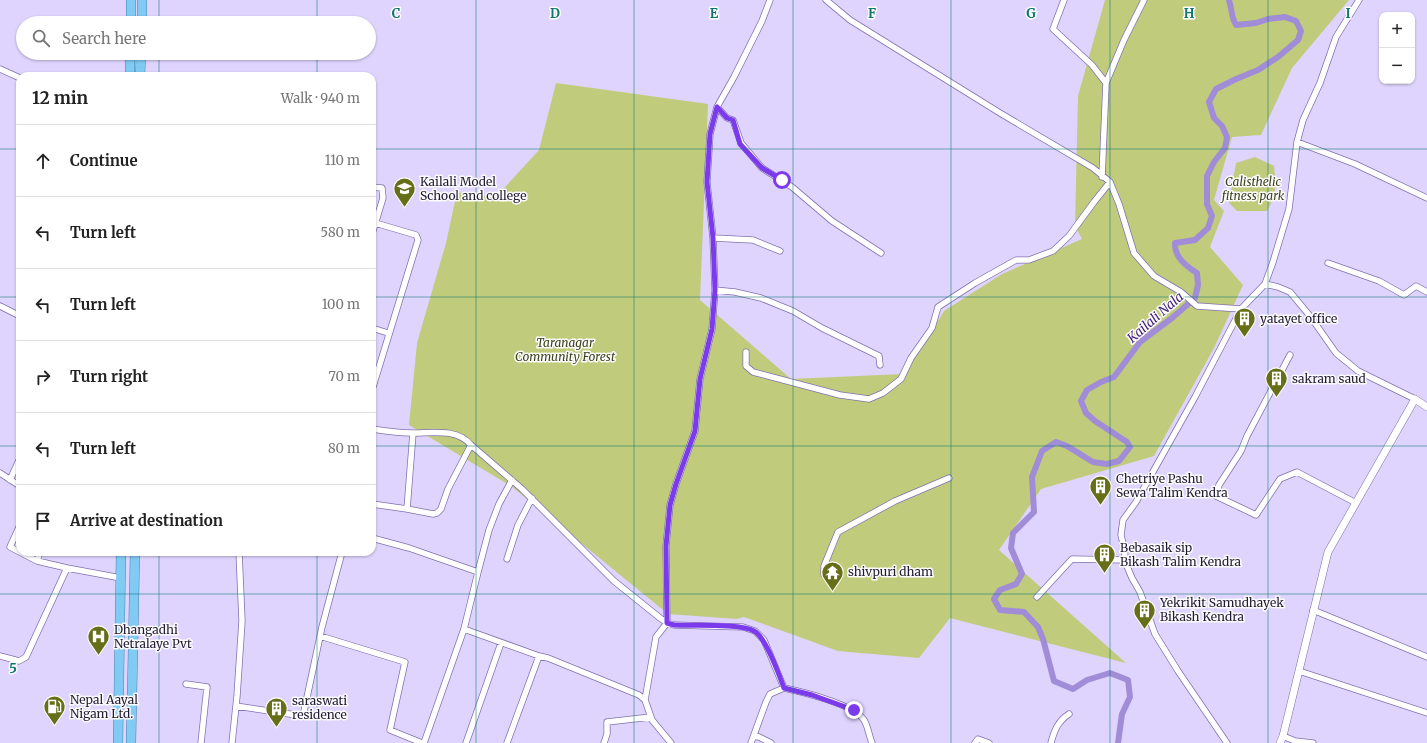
<!DOCTYPE html>
<meta charset="utf-8">
<style>
:root{--surface:#fff;--page:#f6f6f6;--text:#222;--muted:#767676;--line:#e0e0e0}
body{margin:0;font-family:Merriweather,serif;background:var(--page);color:var(--text)}
.controls{position:absolute;right:12px;top:12px;display:grid;overflow:hidden;border-radius:8px;box-shadow:0 1px 3px #0004}
.controls button{width:36px;height:36px;display:grid;place-items:center;padding:0;border:0;border-bottom:1px solid var(--line);background:var(--surface);color:var(--text);font:20px sans-serif}
.stop{position:absolute;width:12px;height:12px;margin:-9px;border:3px solid #7c3aed;border-radius:50%;background:#fff}
.stop.end{background:#7c3aed;border-color:#fff;box-shadow:0 1px 4px #0008}
.list{margin:0;padding:0;list-style:none}
h2{display:flex;justify-content:space-between;align-items:center;height:52px;margin:0;padding:0 16px;font-size:17px}
h2 small{font-size:13px;font-weight:400;color:var(--muted)}
.list li{display:grid;grid-template-columns:26px 1fr auto;gap:12px;align-items:center;box-sizing:border-box;height:72px;padding:0 16px;border-top:1px solid var(--line)}
.list b{display:block;font-size:15px;white-space:nowrap}
.list em{font-size:13px;font-style:normal;color:var(--muted)}
.icon{flex:none;width:22px;height:22px;fill:none;stroke:currentColor;stroke-width:2;stroke-linecap:round;stroke-linejoin:round}
.map{position:relative;flex:none;width:1427px;height:743px;overflow:hidden}
.search{position:absolute;background:var(--surface);box-shadow:0 1px 3px #0004;left:16px;top:16px;width:360px;height:44px;display:flex;align-items:center;gap:10px;box-sizing:border-box;padding:0 14px;border-radius:22px;color:var(--muted);font-size:15px}
.panel{position:absolute;background:var(--surface);box-shadow:0 1px 3px #0004;left:16px;top:72px;width:360px;height:484px;border-radius:12px}
.map>svg:first-child{display:block}
.green{fill:#c0cc7b}
.lines{fill:none;stroke-linecap:round;stroke-linejoin:round}
.canal{stroke:#a18cd8;stroke-width:6}
.minor-casing{stroke:#8271af;stroke-width:7}
.tertiary-casing{stroke:#8271af;stroke-width:8}
.trunk-casing{stroke:#4b84ae;stroke-width:10}
.minor{stroke:#fff;stroke-width:5.5}
.tertiary{stroke:#fff;stroke-width:7}
.trunk{stroke:#80caf4;stroke-width:9}
.route{stroke:#7c3aed;stroke-width:5}
.grid{fill:none;stroke:#0f766e;stroke-width:1;stroke-opacity:0.55}
.labels{text-anchor:middle;stroke-width:3;stroke-linejoin:round;paint-order:stroke}
.poi-label{font-size:12px;fill:#211a33;stroke:#fcfcfc;text-anchor:start}
.park-label{font-size:12px;font-style:italic;fill:#3c411c;stroke:#fcfcfc}
.water-label{font-size:13px;font-style:italic;fill:#44217a;stroke:#fcfcfc}
.grid-label{font-size:13px;text-anchor:middle;font-weight:bold;fill:#0f766e;stroke:#fcfcfc;stroke-width:3;stroke-linejoin:round;paint-order:stroke}
</style>
<div class="map">
<svg width="1427" height="743" viewBox="0 0 1427 743">
<rect width="100%" height="100%" fill="#ded4fe"/>
<path class="green" d="M1105,0H1349L1292,68L1261,135L1232,137L1214,200L1224,211L1210,247L1243,285L1214,348L1154,456L1041,489L999,550L1126,663L950,618L919,658L838,651L744,617L737,619L668,614L511,486L409,425L417,343L446,243L457,192L495,198L539,150L556,83L708,104L700,300L791,379L902,374L920,351L944,311L1002,274L1082,239L1075,226L1078,96Z
M1255,157L1274,166C1276,186 1277,193 1267,211H1237L1229,203L1236,163Z"/>
<g class="lines">
<path class="canal" d="M1118,743L1122,714L1130,697L1128,680L1110,673L1087,680L1073,689L1054,681L1043,639L1038,627L1024,612L1000,610L994,599L1000,590L1016,584L1022,574L1011,548L1013,533L1034,512L1032,477L1042,451L1056,442L1067,446L1093,462L1107,464L1119,461L1130,447L1127,442L1095,421L1086,413L1081,401L1087,390L1101,382L1114,377L1140,342L1172,318L1195,298L1198,285L1197,273C1186,266 1174,257 1175,243L1195,240L1208,228L1212,216L1207,204V176L1214,162L1225,148L1227,137L1222,126L1214,118L1209,102L1216,89L1236,79L1258,70L1278,57L1298,40L1301,31L1296,21L1285,17L1268,19L1256,23L1236,25C1231,17 1232,9 1229,0"/>
<defs>
<path id="minor" d="M826,0L850,20L1000,113L1093,168L1110,182L1119,204L1134,253L1154,276L1181,292L1197,306L1241,309
M1064,0L1053,29L1092,65L1106,83
M0,69L20,78
M717,107L727,118L733,120L741,143L762,168L792,187L832,221L881,253
M1297,142L1355,164L1427,198
M1102,177L1106,83L1124,40L1144,0
M372,187L382,188L383,198L372,234
M372,222L416,235L418,240L372,390
M713,238L753,240L780,251
M1328,263L1379,281L1404,295L1416,286L1427,292
M1265,284L1273,262L1289,209L1297,142L1303,120L1320,83L1336,37L1359,0
M715,290L735,292L761,298L793,311L822,328L879,356L880,365
M0,306L20,316
M372,328L388,333
M746,352V366L753,372L840,395L869,399L883,393L901,379L911,358L932,328L938,307L975,283L1016,260H1029L1053,251L1069,236L1094,202L1110,182
M1290,355L1247,436L1241,451L1219,485L1216,496L1256,515L1280,479L1297,472L1356,503
M372,429C385,431 399,433 412,433C432,433 457,428 471,445L522,489L614,581L660,618L667,623L674,625L743,627L755,631L764,640L784,688C803,692 853,704 864,720C868,726 869,736 872,743
M0,473L20,486
M10,480L20,458
M372,504L407,509L413,433
M407,509L433,514L437,513L441,509L448,489L471,445
M20,525L10,547L37,561
M372,538L409,548L478,572L464,629L539,656L548,658L639,695L645,700L652,720L671,743
M40,552L37,561L67,568
M507,559L518,525L532,498
M478,572L489,530L499,504L512,480
M824,574V566L838,532L895,501L949,478
M1037,597L1072,559L1125,560
M1313,610L1427,657
M320,636L405,662L390,730L422,743
M0,656L19,661L26,657L67,568L121,578
M1299,671L1427,713
M186,684L207,687L201,743
M645,700L656,637L667,623L666,546L670,505L676,484L695,431L700,379L712,329L715,290L713,238L707,182L710,134L717,107L734,77L762,21L770,0
M236,706L303,716L322,627L342,552
M754,736L759,737L771,743
M1283,736L1295,741L1313,743
M232,743L237,696L242,621L239,552
M424,743L464,629
M466,743L501,643
M507,743L539,656
M604,743L607,734V722L651,717
M751,743L766,702L770,694L784,688
M975,743L978,739L989,743
M1051,743C1054,731 1058,721 1069,714
M1227,743L1178,671L1155,634L1140,592L1132,578L1126,564L1124,548L1121,535L1123,520L1136,502L1195,397L1241,309L1265,284L1278,287L1290,292L1310,316L1336,353L1358,371L1415,399"/>
<path id="tertiary" d="M1280,743L1283,736L1328,552L1415,399L1427,407"/>
<path id="trunk" d="M131,23V0
M142,23V0
M130,76V53
M140,76L141,53
M118,743L121,552
M131,743L135,552"/>
</defs>
<use href="#minor" class="minor-casing"/>
<use href="#tertiary" class="tertiary-casing"/>
<use href="#trunk" class="trunk-casing"/>
<use href="#minor" class="minor"/>
<use href="#tertiary" class="tertiary"/>
<use href="#trunk" class="trunk"/>
</g>
<g class="lines">
<path class="route" d="M782,180L762,168L740,144L733,120L727,118L717,107L710,134L707,182L713,238L715,290L712,329L700,379L695,431L676,484L670,505L666,546L667,623L674,625C692,626 741,623 754,631C766,637 779,675 784,688L812,695L854,710"/>
</g>
<path class="grid" d="M159,0V23M317,0V23M476,0V743M634,0V743M793,0V743M951,0V743M1110,0V743M1268,0V743M159,53V76M317,53V76M0,149H20M372,149H1427M0,297H20M372,297H1427M0,446H20M372,446H1427M159,552V743M317,552V743M0,594H1427"/>
<defs>
<symbol id="school-pin" viewBox="-11 -11 22 30"><path d="M0 17L-7.5 6A9.5 9.5 0 1 1 7.5 6Z" fill="#666f18" stroke="#fcfcfc"/><path d="M0-5L7-2L0 1L-7-2ZM-4 1L0 2.5L4 1V4Q0 6-4 4Z" fill="#fff"/></symbol>
<symbol id="building-pin" viewBox="-11 -11 22 30"><path d="M0 17L-7.5 6A9.5 9.5 0 1 1 7.5 6Z" fill="#666f18" stroke="#fcfcfc"/><path d="M-4-6H4V6H1V3H-1V6H-4ZM-2.5-4.3h1.7v1.8h-1.7ZM.8-4.3h1.7v1.8H.8ZM-2.5-1h1.7V.8h-1.7ZM.8-1h1.7V.8H.8Z" fill="#fff"/></symbol>
<symbol id="temple-pin" viewBox="-11 -11 22 30"><path d="M0 17L-7.5 6A9.5 9.5 0 1 1 7.5 6Z" fill="#666f18" stroke="#fcfcfc"/><path d="M0-6L5-2H3V0L6.5 2.5H4V6H1.5V3h-3V6H-4V2.5H-6.5L-3 0V-2H-5Z" fill="#fff"/></symbol>
<symbol id="hospital-pin" viewBox="-11 -11 22 30"><path d="M0 17L-7.5 6A9.5 9.5 0 1 1 7.5 6Z" fill="#666f18" stroke="#fcfcfc"/><path d="M-5-5h3v3.5h4V-5h3V5h-3V1.5h-4V5h-3Z" fill="#fff"/></symbol>
<symbol id="fuel-pin" viewBox="-11 -11 22 30"><path d="M0 17L-7.5 6A9.5 9.5 0 1 1 7.5 6Z" fill="#666f18" stroke="#fcfcfc"/><path d="M-5.5-6h7V0h2V4h1.3V-2.5L3-4.5l.8-.8L6-3V5H2.5V1h-1V6h-7ZM-4.2-4.7v3.2H.2V-4.7Z" fill="#fff"/></symbol>
</defs>
<g fill-rule="evenodd">
<use href="#school-pin" x="392" y="176" width="25" height="34"/>
<use href="#building-pin" x="1232" y="306" width="25" height="34"/>
<use href="#building-pin" x="1264" y="366" width="25" height="34"/>
<use href="#building-pin" x="1088" y="474" width="25" height="34"/>
<use href="#building-pin" x="1092" y="542" width="25" height="34"/>
<use href="#temple-pin" x="820" y="560" width="25" height="34"/>
<use href="#building-pin" x="1132" y="598" width="25" height="34"/>
<use href="#hospital-pin" x="86" y="624" width="25" height="34"/>
<use href="#fuel-pin" x="42" y="694" width="25" height="34"/>
<use href="#building-pin" x="264" y="696" width="25" height="34"/>
</g>
<g class="labels">
<g class="poi-label">
<text x="420" y="186">Kailali Model<tspan x="420" dy="14">School and college</tspan></text>
<text x="1260" y="323">yatayet office</text>
<text x="1292" y="383">sakram saud</text>
<text x="1116" y="483">Chetriye Pashu<tspan x="1116" dy="14">Sewa Talim Kendra</tspan></text>
<text x="1120" y="552">Bebasaik sip<tspan x="1120" dy="14">Bikash Talim Kendra</tspan></text>
<text x="848" y="576">shivpuri dham</text>
<text x="1160" y="607">Yekrikit Samudhayek<tspan x="1160" dy="14">Bikash Kendra</tspan></text>
<text x="114" y="634">Dhangadhi<tspan x="114" dy="14">Netralaye Pvt</tspan></text>
<text x="70" y="704">Nepal Aayal<tspan x="70" dy="14">Nigam Ltd.</tspan></text>
<text x="292" y="705">saraswati<tspan x="292" dy="14">residence</tspan></text>
</g>
<g class="park-label">
<text x="1253" y="186">Calisthelic<tspan x="1253" dy="14">fitness park</tspan></text>
<text x="565" y="347">Taranagar<tspan x="565" dy="14">Community Forest</tspan></text>
</g>
<g class="water-label">
<text transform="translate(1155 317) rotate(-41)" y="5">Kailali Nala</text>
</g>
</g>
<g class="grid-label">
<text x="396" y="18">C</text>
<text x="555" y="18">D</text>
<text x="714" y="18">E</text>
<text x="872" y="18">F</text>
<text x="1031" y="18">G</text>
<text x="1189" y="18">H</text>
<text x="1348" y="18">I</text>
<text x="13" y="673">5</text>
</g>
</svg>
<div class="controls">
<button>+</button>
<button>−</button>
</div>
<div class="stop" style="left:782px;top:180px"></div>
<div class="stop end" style="left:854px;top:710px"></div>
<div class="search"><svg class="icon" aria-label="search" viewBox="0 0 24 24"><circle cx="10" cy="10" r="6"/><path d="M15 15l6 6"/></svg>Search here</div>
<section class="panel">
<h2>12 min<small>Walk · 940 m</small></h2>
<ul class="list">
<li><svg class="icon" aria-label="ahead" viewBox="0 0 24 24"><path d="M12 20V5M6 11l6-6 6 6"/></svg><div><b>Continue</b></div><em>110 m</em></li>
<li><svg class="icon" aria-label="left" viewBox="0 0 24 24"><path d="M17 20v-9H6M10 6l-5 5 5 5"/></svg><div><b>Turn left</b></div><em>580 m</em></li>
<li><svg class="icon" aria-label="left" viewBox="0 0 24 24"><path d="M17 20v-9H6M10 6l-5 5 5 5"/></svg><div><b>Turn left</b></div><em>100 m</em></li>
<li><svg class="icon" aria-label="right" viewBox="0 0 24 24"><path d="M7 20v-9h11M14 6l5 5-5 5"/></svg><div><b>Turn right</b></div><em>70 m</em></li>
<li><svg class="icon" aria-label="left" viewBox="0 0 24 24"><path d="M17 20v-9H6M10 6l-5 5 5 5"/></svg><div><b>Turn left</b></div><em>80 m</em></li>
<li><svg class="icon" aria-label="arrive" viewBox="0 0 24 24"><path d="M6 21V4h12l-3 4 3 4H6"/></svg><div><b>Arrive at destination</b></div></li>
</ul>
</section>
</div>
